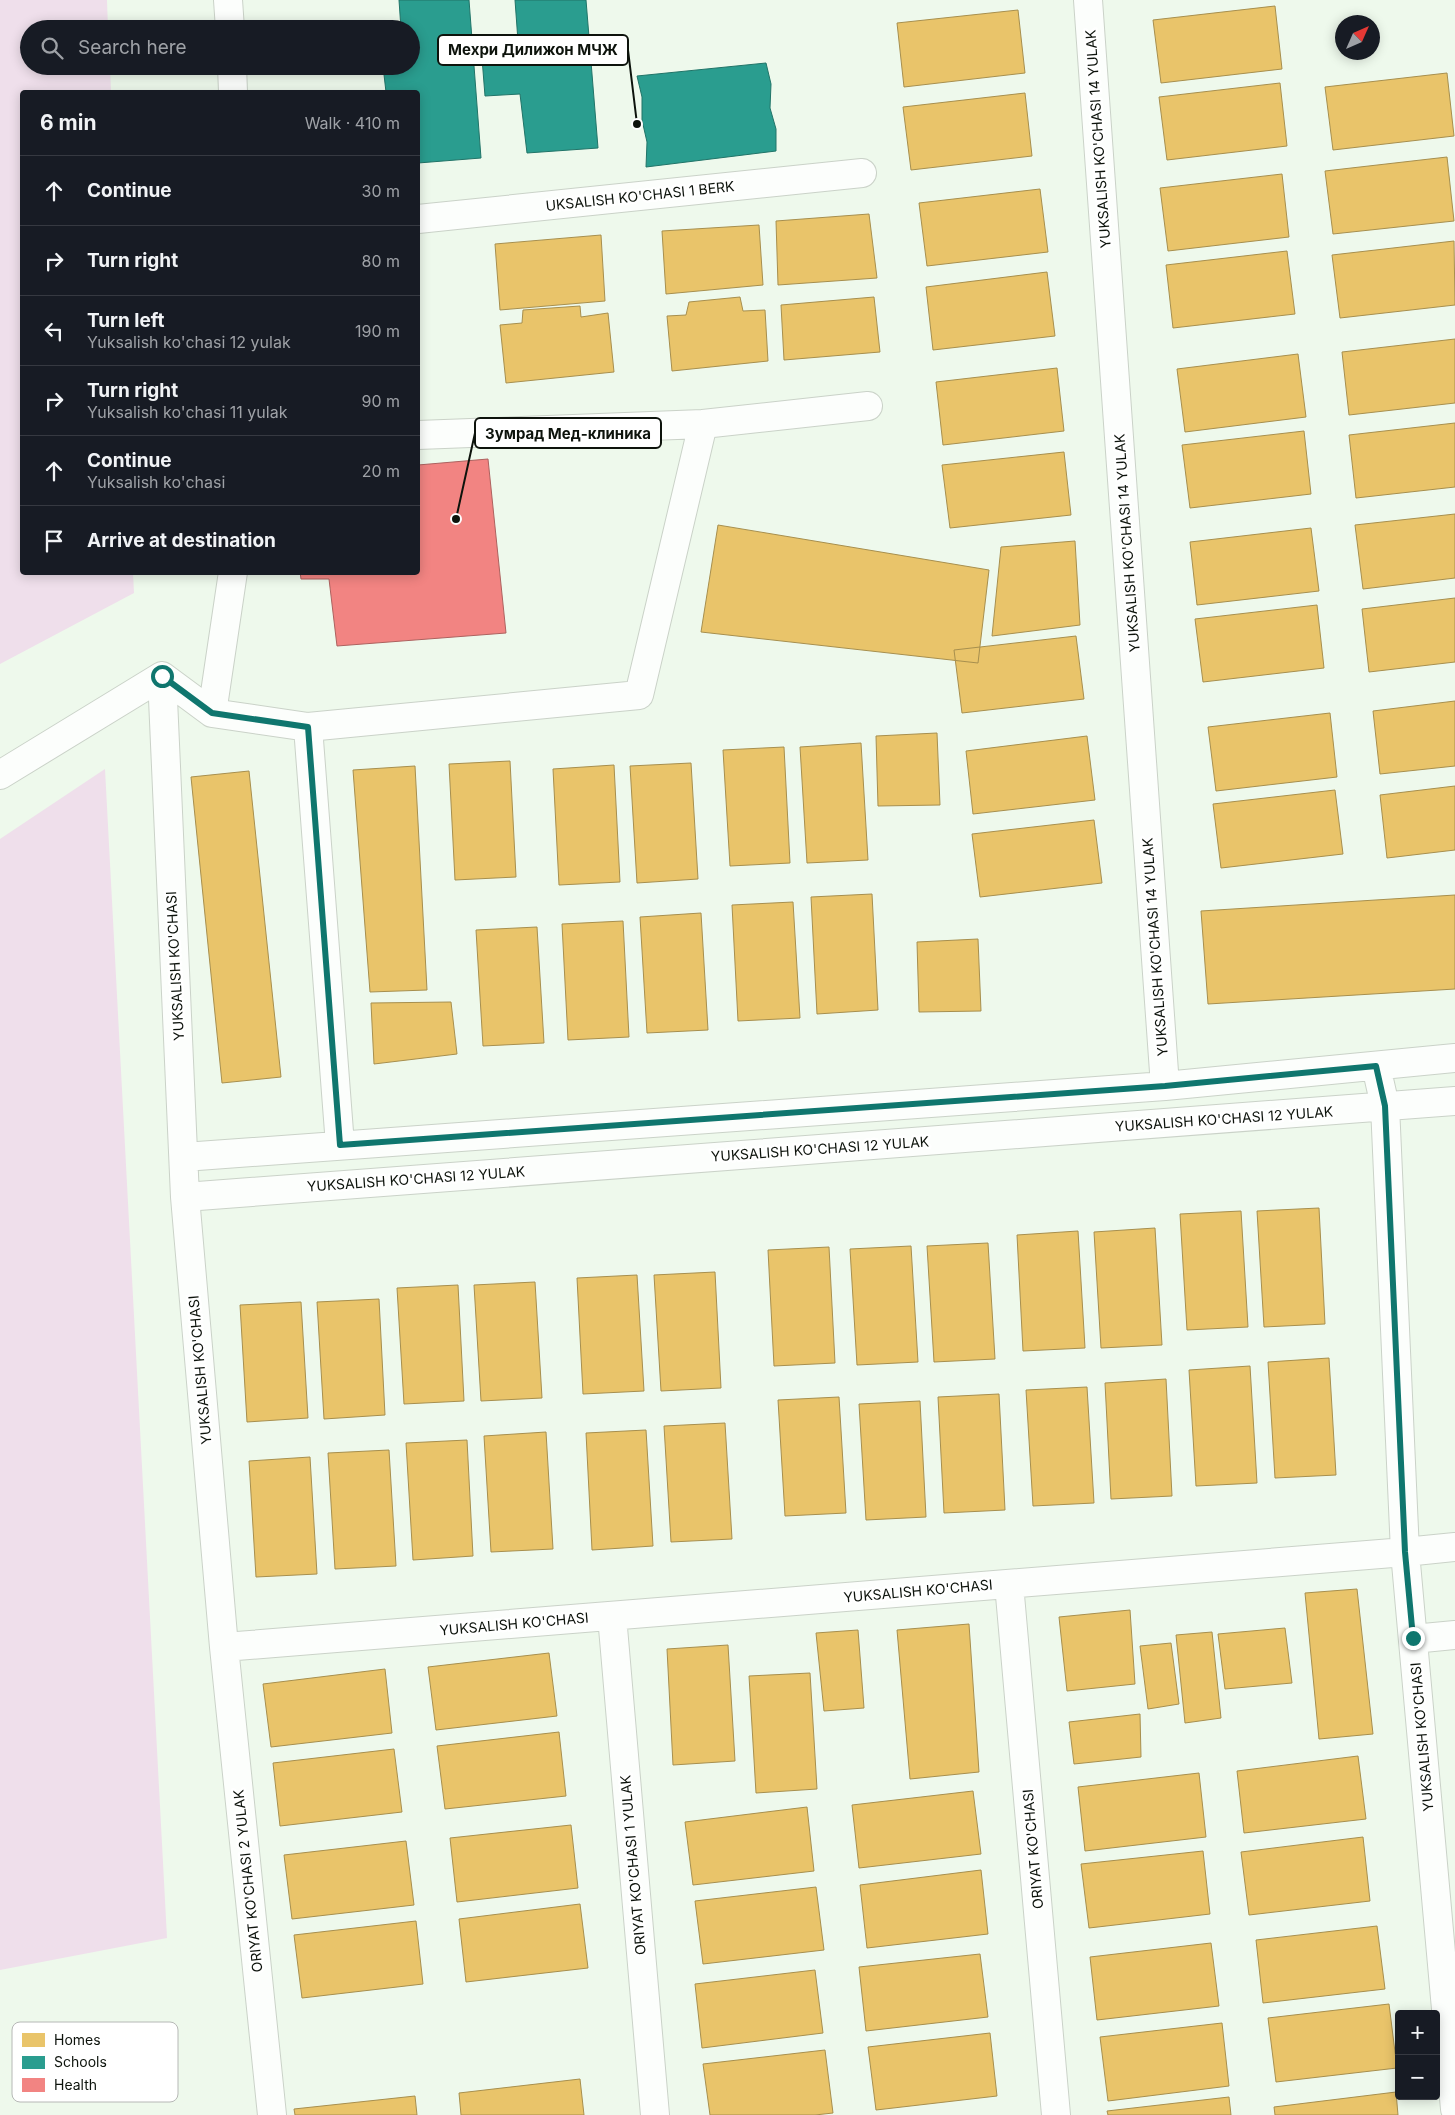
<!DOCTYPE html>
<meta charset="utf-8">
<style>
:root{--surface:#171b24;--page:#242831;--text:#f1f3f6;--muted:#9ea1a6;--line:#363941}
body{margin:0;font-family:Inter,sans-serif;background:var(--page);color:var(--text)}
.controls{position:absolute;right:15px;bottom:15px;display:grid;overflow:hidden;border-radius:5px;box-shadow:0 2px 12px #0003}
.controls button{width:45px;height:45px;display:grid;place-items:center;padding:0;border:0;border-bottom:1px solid var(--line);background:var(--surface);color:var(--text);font:25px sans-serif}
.compass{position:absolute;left:1335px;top:15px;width:45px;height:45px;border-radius:50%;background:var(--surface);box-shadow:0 2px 12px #0003;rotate:45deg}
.stop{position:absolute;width:15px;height:15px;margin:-11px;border:4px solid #0f766e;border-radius:50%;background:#fff}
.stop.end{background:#0f766e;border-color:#fff;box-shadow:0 1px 5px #0008}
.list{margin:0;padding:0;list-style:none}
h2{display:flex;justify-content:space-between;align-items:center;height:65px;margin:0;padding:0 20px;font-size:21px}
h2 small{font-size:16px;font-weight:400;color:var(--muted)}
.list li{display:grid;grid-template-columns:32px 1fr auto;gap:15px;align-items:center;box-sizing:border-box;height:70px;padding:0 20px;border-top:1px solid var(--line)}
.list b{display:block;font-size:19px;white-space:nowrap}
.list p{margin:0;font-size:16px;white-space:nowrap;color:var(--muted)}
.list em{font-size:16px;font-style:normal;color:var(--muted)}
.icon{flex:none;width:28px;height:28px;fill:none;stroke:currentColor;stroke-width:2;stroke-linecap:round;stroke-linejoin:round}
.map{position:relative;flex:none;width:1455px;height:2115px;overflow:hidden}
.search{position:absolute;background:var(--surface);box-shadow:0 2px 12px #0003;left:20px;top:20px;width:400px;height:55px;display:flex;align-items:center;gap:12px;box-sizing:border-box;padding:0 18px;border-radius:28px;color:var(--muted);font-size:19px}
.panel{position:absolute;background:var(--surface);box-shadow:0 2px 12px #0003;left:20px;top:90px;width:400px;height:485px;border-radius:5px}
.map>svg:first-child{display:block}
.green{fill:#efdfeb}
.homes{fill:#e9c46a;stroke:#a78f4e}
.schools{fill:#2a9d8f;stroke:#217468}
.health{fill:#f28482;stroke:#ad625f}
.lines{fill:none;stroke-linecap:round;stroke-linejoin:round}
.street-casing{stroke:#cad2c8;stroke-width:30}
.street{stroke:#fcfefc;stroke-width:28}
.route{stroke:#0f766e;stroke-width:6}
.labels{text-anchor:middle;stroke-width:5;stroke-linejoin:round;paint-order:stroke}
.street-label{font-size:14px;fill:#0d130c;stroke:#fff}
.key{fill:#fff;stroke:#b6b8b6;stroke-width:1}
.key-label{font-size:14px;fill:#0d130c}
.leader{fill:none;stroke:#0d130c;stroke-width:2}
.callout-dot{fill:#0d130c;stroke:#fff;stroke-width:2}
.callout{fill:#fff;stroke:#0d130c;stroke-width:2}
.callout-label{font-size:15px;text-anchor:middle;font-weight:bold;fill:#0d130c}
</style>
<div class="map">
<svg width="1455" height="2115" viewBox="0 0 1455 2115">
<rect width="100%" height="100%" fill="#eef9ec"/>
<path class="green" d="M0,0H107L108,29H29V66H110L111,92H22V572L133,573L134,593L0,664Z
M105,769L167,1938L0,1970V839Z"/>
<path class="homes" d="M1275,6L1282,69L1161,83L1153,20Z
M1018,10L1025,73L904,87L897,23Z
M1447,73L1454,136L1333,150L1325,87Z
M1280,83L1287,146L1167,160L1159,97Z
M1025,93L1032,156L911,170L903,107Z
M1447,157L1454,221L1333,234L1325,171Z
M1282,174L1289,237L1168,251L1160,188Z
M1040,189L1048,252L927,266L919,203Z
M869,214L877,278L778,285L776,221Z
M759,225L763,285L666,294L662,231Z
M601,235L605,301L500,310L495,244Z
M1454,241L1455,305L1340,318L1332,255Z
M1287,251L1295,314L1173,328L1166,265Z
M1047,272L1055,336L933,350L926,287Z
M740,297L743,311L765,310L768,361L672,371L667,316L686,315L689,302Z
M874,297L880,352L784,360L781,305Z
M580,306L581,317L608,313L614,372L506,383L500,325L522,323L523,310Z
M1455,339V403L1349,415L1342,352Z
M1298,354L1306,417L1185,432L1177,369Z
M1057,368L1064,431L943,445L936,382Z
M1455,423V487L1356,498L1349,435Z
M1304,431L1311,494L1190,508L1182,445Z
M1064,452L1071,515L950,528L942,465Z
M1455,514V578L1363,589L1355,525Z
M718,525L989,570L978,663L701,632Z
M1311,528L1319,591L1197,605L1190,542Z
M1075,541L1080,625L992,636L1001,547Z
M1455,598V662L1369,672L1362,609Z
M1317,605L1324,668L1203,682L1195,619Z
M1076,636L1084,699L962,713L954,650Z
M1455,701V766L1380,774L1373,711Z
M1330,713L1337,777L1216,791L1208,727Z
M937,733L940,805L878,806L876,736Z
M1087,736L1095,800L973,814L966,751Z
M861,743L868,860L807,863L800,747Z
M784,747L790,863L730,866L723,750Z
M510,761L516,877L455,880L449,764Z
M691,763L698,879L637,883L630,766Z
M614,765L620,882L559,885L553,769Z
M415,766L427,990L370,992L353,770Z
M249,771L281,1077L222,1083L191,777Z
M1455,786V850L1387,858L1380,795Z
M1335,790L1343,854L1221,868L1213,804Z
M1094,820L1102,883L980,897L972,834Z
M872,894L878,1010L817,1014L811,897Z
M1455,895V989L1208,1004L1201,911Z
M793,902L800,1018L738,1021L732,905Z
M701,913L708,1030L647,1033L640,917Z
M623,921L629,1037L568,1040L562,924Z
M537,927L544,1043L483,1046L476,930Z
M978,939L981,1011L919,1012L917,942Z
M451,1002L457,1054L374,1064L371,1003Z
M1319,1208L1325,1324L1264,1327L1257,1211Z
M1241,1211L1248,1327L1187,1330L1180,1214Z
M1155,1228L1162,1345L1101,1348L1094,1232Z
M1078,1231L1085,1348L1023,1351L1017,1235Z
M988,1243L995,1359L934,1362L927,1246Z
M911,1246L918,1362L857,1365L850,1249Z
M829,1247L835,1363L774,1366L768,1250Z
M715,1272L721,1388L661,1391L654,1275Z
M637,1275L644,1391L583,1394L577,1278Z
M535,1282L542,1398L481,1401L474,1285Z
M458,1285L464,1401L404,1404L397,1288Z
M379,1299L385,1415L324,1419L317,1302Z
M301,1302L308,1418L247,1422L240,1305Z
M1329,1358L1336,1475L1275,1478L1268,1362Z
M1250,1366L1257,1483L1196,1486L1189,1370Z
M1166,1379L1172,1496L1111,1499L1105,1383Z
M1087,1387L1094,1503L1033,1506L1026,1390Z
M999,1394L1005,1510L944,1513L938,1397Z
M839,1397L846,1513L785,1516L778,1400Z
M920,1401L926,1517L866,1520L859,1404Z
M725,1423L732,1539L671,1542L664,1426Z
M646,1430L653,1546L592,1550L586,1433Z
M546,1432L553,1549L491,1552L484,1436Z
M467,1440L473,1556L413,1560L406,1443Z
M389,1450L396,1566L335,1569L328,1453Z
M310,1457L317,1574L256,1577L249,1461Z
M1357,1589L1373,1734L1319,1739L1305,1593Z
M1130,1610L1135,1684L1067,1691L1059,1617Z
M969,1624L979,1772L910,1779L897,1630Z
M1285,1628L1292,1683L1225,1689L1218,1634Z
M858,1630L864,1708L824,1711L816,1633Z
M1212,1632L1221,1718L1185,1723L1176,1635Z
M1171,1643L1179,1704L1148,1709L1140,1646Z
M728,1645L735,1761L673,1765L667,1649Z
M549,1653L557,1716L436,1730L428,1667Z
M385,1669L392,1733L271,1747L263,1684Z
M810,1673L817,1789L756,1793L749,1676Z
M1140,1714L1141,1757L1074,1764L1069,1722Z
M559,1732L566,1796L445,1809L437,1746Z
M394,1749L402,1812L280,1826L273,1763Z
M1358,1756L1366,1819L1244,1833L1237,1771Z
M1199,1773L1206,1837L1085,1851L1078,1787Z
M973,1791L981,1854L859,1868L852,1805Z
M807,1807L814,1871L693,1885L685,1822Z
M571,1825L578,1888L457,1902L450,1838Z
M1363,1837L1370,1901L1249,1915L1241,1852Z
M406,1841L414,1905L292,1919L284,1855Z
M1203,1851L1210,1914L1089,1928L1081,1864Z
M981,1870L988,1934L867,1948L860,1885Z
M816,1887L824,1950L703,1964L695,1901Z
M580,1904L588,1968L466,1982L459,1919Z
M416,1921L423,1984L302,1998L294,1935Z
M1377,1926L1385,1989L1263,2003L1256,1940Z
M1211,1943L1219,2006L1097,2020L1090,1957Z
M980,1954L988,2017L866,2031L859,1967Z
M815,1970L823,2033L702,2048L695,1984Z
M1389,2004L1397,2068L1276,2082L1268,2018Z
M1222,2023L1229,2086L1108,2101L1100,2037Z
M990,2033L997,2096L876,2110L868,2047Z
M825,2050L833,2113L815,2115H710L703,2064Z
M580,2079L584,2115H461L459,2093Z
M1396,2092L1398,2115H1275L1274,2107Z
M415,2096L417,2115H295L294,2109Z
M1229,2097L1231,2115H1108L1107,2111Z"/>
<path class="schools" d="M399,0H469L481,158L418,163V92H386L383,66H411V29H401Z
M515,0H586L598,148L527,153L520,94L485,96L482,58L519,55Z
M766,63L771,84L770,108L776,129V151L646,167L647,142L642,120V97L637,76Z"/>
<path class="health" d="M488,459L506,633L337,646L329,579H301L300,572H418V465Z"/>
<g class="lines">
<defs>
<path id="street" d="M228,0L230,29
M1088,0L1165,1086
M232,66L233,92
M418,219L862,173
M418,435L703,424
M233,572L212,713L308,727
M162,676L212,713
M0,775L162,676L185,1197L224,1647L1405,1552L1455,2109
M1376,1066L1385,1106L1405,1552L1455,1547
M340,1145L308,727L639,695L703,424L868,406
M184,1157L1165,1086L1455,1058
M185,1197L1455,1101
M1009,1584L1056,2115
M612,1616L655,2115
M1413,1639L1455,1635
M224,1647L272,2115"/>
</defs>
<use href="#street" class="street-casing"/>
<use href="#street" class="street"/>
</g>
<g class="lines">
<path class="route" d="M162,676L212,713L308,727L340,1145L1165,1086L1376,1066L1385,1106L1405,1552L1413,1638"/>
</g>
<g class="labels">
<g class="street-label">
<text transform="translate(1098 139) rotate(-94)" y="5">YUKSALISH KO'CHASI 14 YULAK</text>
<text transform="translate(640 196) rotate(-6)" y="5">UKSALISH KO'CHASI 1 BERK</text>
<text transform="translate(1127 543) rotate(-94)" y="5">YUKSALISH KO'CHASI 14 YULAK</text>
<text transform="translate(1155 947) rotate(-94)" y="5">YUKSALISH KO'CHASI 14 YULAK</text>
<text transform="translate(175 966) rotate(-93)" y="5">YUKSALISH KO'CHASI</text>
<text transform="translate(1224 1119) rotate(-4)" y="5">YUKSALISH KO'CHASI 12 YULAK</text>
<text transform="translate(820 1149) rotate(-4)" y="5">YUKSALISH KO'CHASI 12 YULAK</text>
<text transform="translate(416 1179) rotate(-4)" y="5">YUKSALISH KO'CHASI 12 YULAK</text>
<text transform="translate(200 1370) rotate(-95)" y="5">YUKSALISH KO'CHASI</text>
<text transform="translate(918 1591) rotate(-5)" y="5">YUKSALISH KO'CHASI</text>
<text transform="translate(514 1624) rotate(-5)" y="5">YUKSALISH KO'CHASI</text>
<text transform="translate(1422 1737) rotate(-95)" y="5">YUKSALISH KO'CHASI</text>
<text transform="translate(1033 1849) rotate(-95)" y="5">ORIYAT KO'CHASI</text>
<text transform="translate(633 1865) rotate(-95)" y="5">ORIYAT KO'CHASI 1 YULAK</text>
<text transform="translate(248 1881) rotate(-96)" y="5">ORIYAT KO'CHASI 2 YULAK</text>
</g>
</g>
<rect x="12" y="2022" width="166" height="80" rx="8" class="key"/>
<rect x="22" y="2033" width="23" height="14" fill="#e9c46a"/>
<rect x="22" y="2056" width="23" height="13" fill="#2a9d8f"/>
<rect x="22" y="2078" width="23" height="14" fill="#f28482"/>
<g class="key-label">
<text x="54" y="2045">Homes</text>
<text x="54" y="2067">Schools</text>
<text x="54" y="2090">Health</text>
</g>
<path class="leader" d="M637 124L628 50M456 519L475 433"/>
<g class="callout-dot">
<circle cx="637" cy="124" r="5"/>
<circle cx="456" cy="519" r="5"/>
</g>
<g class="callout">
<rect x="438" y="35" width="190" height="30" rx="5"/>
<rect x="475" y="418" width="186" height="30" rx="5"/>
</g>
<g class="callout-label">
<text x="533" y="55">Мехри Дилижон МЧЖ</text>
<text x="568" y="439">Зумрад Мед-клиника</text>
</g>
</svg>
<div class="controls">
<button>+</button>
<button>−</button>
</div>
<svg class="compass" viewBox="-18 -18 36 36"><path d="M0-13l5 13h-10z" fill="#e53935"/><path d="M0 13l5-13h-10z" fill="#9ea1a6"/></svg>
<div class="stop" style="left:162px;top:676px"></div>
<div class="stop end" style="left:1413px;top:1638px"></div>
<div class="search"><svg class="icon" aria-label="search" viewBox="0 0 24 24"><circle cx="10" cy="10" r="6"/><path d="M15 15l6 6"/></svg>Search here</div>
<section class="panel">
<h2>6 min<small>Walk · 410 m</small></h2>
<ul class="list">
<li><svg class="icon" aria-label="ahead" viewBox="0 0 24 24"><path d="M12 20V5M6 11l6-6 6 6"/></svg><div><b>Continue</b></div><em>30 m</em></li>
<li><svg class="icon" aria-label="right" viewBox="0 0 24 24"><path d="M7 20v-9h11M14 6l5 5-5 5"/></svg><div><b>Turn right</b></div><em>80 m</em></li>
<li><svg class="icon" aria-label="left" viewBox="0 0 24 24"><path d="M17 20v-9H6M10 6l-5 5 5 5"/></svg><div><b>Turn left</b><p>Yuksalish ko'chasi 12 yulak</p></div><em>190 m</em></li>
<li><svg class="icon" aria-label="right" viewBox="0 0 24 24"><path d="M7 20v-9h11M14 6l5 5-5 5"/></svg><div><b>Turn right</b><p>Yuksalish ko'chasi 11 yulak</p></div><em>90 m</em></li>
<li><svg class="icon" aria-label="ahead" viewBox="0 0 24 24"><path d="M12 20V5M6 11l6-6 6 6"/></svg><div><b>Continue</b><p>Yuksalish ko'chasi</p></div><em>20 m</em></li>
<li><svg class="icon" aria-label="arrive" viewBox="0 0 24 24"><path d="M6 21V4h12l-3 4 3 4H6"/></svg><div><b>Arrive at destination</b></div></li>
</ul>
</section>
</div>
